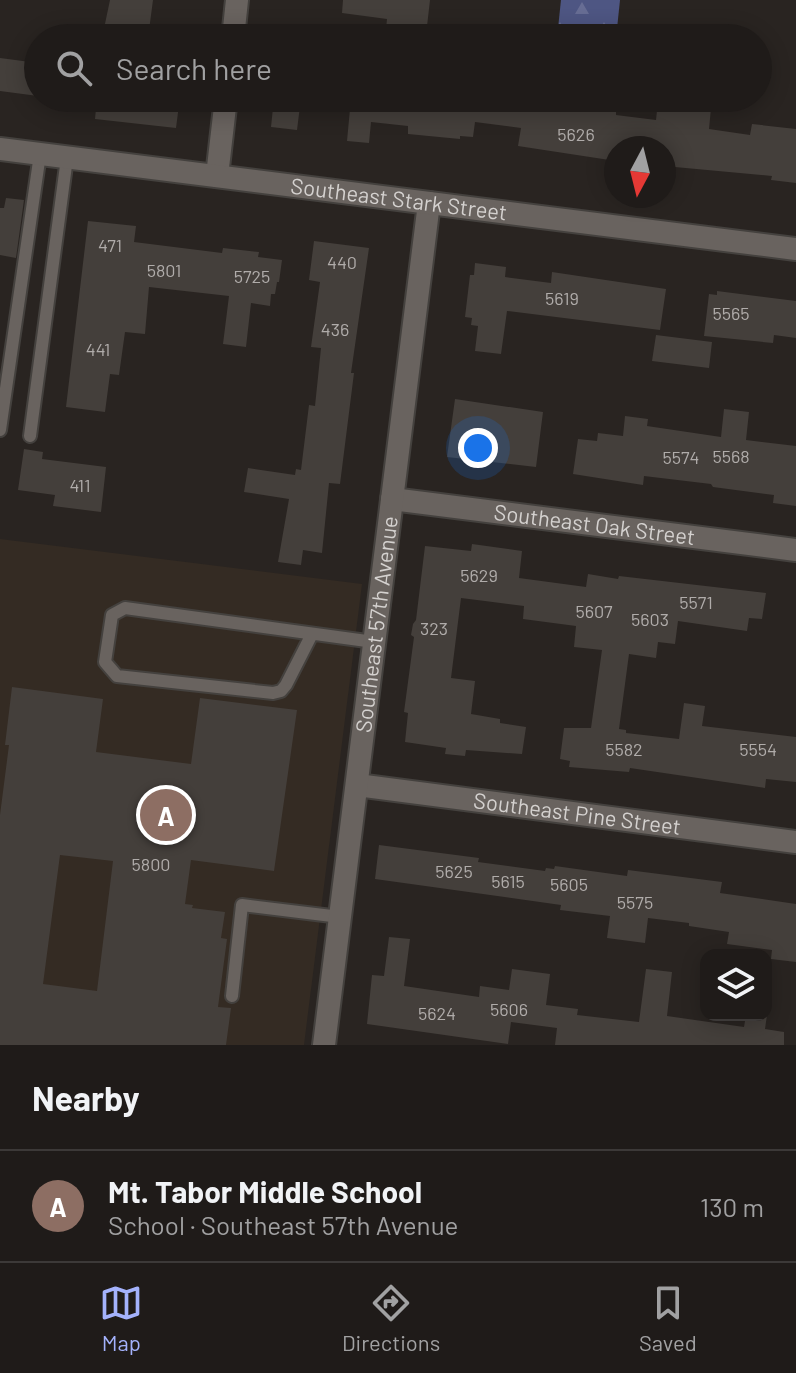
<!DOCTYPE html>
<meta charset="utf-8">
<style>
:root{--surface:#1f1b19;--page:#2c2826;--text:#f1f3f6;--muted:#a1a1a2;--line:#3c3938;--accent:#a4b2fc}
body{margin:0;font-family:Barlow,sans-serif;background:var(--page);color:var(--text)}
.controls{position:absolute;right:24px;bottom:24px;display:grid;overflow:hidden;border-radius:16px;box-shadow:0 4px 20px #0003}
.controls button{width:72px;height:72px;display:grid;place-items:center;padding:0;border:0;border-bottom:2px solid var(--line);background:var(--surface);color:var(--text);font:40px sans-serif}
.compass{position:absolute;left:604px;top:136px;width:72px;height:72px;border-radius:50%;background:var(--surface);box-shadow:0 4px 20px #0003;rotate:187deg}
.you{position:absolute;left:478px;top:448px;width:28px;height:28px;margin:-20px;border:6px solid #fff;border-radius:50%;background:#1a73e8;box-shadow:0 0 0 12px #1a73e833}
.badge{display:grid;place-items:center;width:52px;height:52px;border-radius:50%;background:var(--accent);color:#fff;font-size:26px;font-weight:700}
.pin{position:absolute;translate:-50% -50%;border:4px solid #fff;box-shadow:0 2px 8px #0006}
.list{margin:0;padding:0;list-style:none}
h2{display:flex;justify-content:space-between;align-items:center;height:104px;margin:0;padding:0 32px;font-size:34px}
h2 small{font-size:26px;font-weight:400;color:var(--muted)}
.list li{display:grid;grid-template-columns:52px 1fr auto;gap:24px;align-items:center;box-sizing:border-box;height:112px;padding:0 32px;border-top:2px solid var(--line)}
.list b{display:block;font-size:30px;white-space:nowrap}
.list p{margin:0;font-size:26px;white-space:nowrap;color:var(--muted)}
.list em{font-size:26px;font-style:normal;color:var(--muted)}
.icon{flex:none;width:44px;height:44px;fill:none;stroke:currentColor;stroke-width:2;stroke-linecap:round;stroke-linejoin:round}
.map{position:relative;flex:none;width:796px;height:1045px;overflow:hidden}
.search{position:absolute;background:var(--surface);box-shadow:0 4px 20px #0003;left:24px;right:24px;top:24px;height:88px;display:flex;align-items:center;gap:20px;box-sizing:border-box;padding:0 28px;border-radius:44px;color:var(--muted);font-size:30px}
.sheet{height:216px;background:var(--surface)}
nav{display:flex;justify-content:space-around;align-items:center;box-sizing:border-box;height:112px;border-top:2px solid var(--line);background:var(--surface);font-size:22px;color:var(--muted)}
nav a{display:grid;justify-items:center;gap:4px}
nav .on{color:var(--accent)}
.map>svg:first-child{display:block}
.built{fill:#342b23}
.forest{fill:url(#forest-firs)}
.building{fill:#443f3b;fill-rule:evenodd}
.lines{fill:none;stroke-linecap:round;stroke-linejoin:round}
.service-casing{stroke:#44413e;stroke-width:16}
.minor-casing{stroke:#44413e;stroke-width:26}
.tertiary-casing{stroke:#44413e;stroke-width:26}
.service{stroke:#69635f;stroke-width:12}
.minor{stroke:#69635f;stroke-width:22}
.tertiary{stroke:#69635f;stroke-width:22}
.labels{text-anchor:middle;stroke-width:8;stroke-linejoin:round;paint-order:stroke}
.number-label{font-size:18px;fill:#b0acaa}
.street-label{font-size:22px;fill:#d4d1cf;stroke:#292421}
</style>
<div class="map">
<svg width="796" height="1045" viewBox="0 0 796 1045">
<defs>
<pattern id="forest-firs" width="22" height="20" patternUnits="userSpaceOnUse" patternTransform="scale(2)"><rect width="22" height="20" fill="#4e5683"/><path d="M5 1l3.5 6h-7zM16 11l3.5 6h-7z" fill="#676d94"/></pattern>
</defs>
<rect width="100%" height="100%" fill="#292421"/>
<path class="built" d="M0,539L362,584L304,1045H0Z"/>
<path class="forest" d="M561,0H620L616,38H557Z"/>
<path class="building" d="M110,0H153L148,38H102Z
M343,0H430L426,35L386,29L387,19L342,13Z
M0,58L38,63V96L0,91Z
M97,98H169L168,103L179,105L176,128L95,119Z
M274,98H301L297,130L271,127Z
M351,98H540L539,102L616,111V115L656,120L658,101L682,103V98H712L709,129L750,135L752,124L796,129V183L771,180L772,176L664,166V148H616V161L518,146L521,128L475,122L473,137L460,136V139L408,134V126L371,122L369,143L347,141Z
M6,198L24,200L16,258L0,255V208H4Z
M88,221L136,226L134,242L222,253L223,248L259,252L258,257L282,260L279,282H277L275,294H271L270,306L251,303L246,347L223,344L229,296L149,287L145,334L125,332L119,375L110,374L105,412L66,407Z
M314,241L369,248L351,373H354L340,484L329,483L322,553L303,550L301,565L278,562L289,499L244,492L248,468L295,475L296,469L301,470L309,405L315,406L321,348L311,347L320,282L309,280Z
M475,263L506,267L505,277L551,283L552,272L666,289L660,330L507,311L501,354L475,351L478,326L471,325L472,318L465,317L470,275H474Z
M717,291L796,301V338L774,335L773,343L704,336L709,294L717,295Z
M656,335L712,342L709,368L652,361Z
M455,399L543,412L536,467L447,457Z
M724,409L749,412L746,440L796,446V506L773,503L774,495L713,487L711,484L644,476L643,485L573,474L578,439L597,441L598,433L623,436L625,416L648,419L647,426L721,437Z
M24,449L43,452L42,459L106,467L101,512L53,506L55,495L18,490Z
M472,544L522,551L519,578L586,587L588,574L618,579L619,576L766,593L762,619L749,618L747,631L678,621L675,644L658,642L656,658L629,654L619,729L626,730V733L679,739L684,703L705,706L702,726L796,737V782L766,779L765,788L630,768L629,772L569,767L570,761L560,759L564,728H591L602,650L574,647L576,626L523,619L524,606L485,601L461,598L451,678L475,681L471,714L500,719V723L526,727L522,754L466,750L465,756L445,754L446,748L405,742L408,713L404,712L414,637L411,635L413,624L416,620L425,546L471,551Z
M12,687L103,699L96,752L191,764L200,698L297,710L274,871L191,860L185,904L193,905L192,908L225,912L221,938L227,939L218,1007L231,1008L226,1045H0V815L9,745H5ZM60,855L113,861L97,991L43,984Z
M379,845L479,858L478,862L545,871L546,868L554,869L555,866L627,876L628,870L722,882L720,893L796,904V962L771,959L772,950L727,944L729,932L689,926V923L648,918L645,943L607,938L610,916L560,910L561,905L375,879Z
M389,937L410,939L404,986L479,997L480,986L509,990L512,969L550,974L546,1005L578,1009L577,1015L639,1022L646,969L672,972L667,1016L744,1027L746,1015H767L765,1029L784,1032V1045H555L557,1028L511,1022L508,1044L367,1024L372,975L384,976Z"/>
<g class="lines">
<defs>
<path id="service" d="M0,430L40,154
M30,436L67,158
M312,634L286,685L281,691L273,693L117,676L105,662L112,615L125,608L374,642
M232,996L242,905L340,917"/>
<g id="minor">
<path d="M233,38L237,0"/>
<path d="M217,176L226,98"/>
<path id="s1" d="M392,499L796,550"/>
<path id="s2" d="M357,785L796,842"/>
<path id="s3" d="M324,1045L429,203"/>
</g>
<g id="tertiary">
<path id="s4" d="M0,149L796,249"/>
</g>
</defs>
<use href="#service" class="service-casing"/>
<use href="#minor" class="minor-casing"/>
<use href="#tertiary" class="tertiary-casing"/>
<use href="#service" class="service"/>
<use href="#minor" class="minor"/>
<use href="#tertiary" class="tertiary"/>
</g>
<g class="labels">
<g class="number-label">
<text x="576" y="141">5626</text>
<text x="110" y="252">471</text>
<text x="342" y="269">440</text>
<text x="164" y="277">5801</text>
<text x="252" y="283">5725</text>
<text x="562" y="305">5619</text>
<text x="731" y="320">5565</text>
<text x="335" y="336">436</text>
<text x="98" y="356">441</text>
<text x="731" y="463">5568</text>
<text x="681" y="464">5574</text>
<text x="80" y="492">411</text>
<text x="479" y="582">5629</text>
<text x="696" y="609">5571</text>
<text x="594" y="618">5607</text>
<text x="650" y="626">5603</text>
<text x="434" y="635">323</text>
<text x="624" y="756">5582</text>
<text x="758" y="756">5554</text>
<text x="151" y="871">5800</text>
<text x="454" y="878">5625</text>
<text x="508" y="888">5615</text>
<text x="569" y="891">5605</text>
<text x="635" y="909">5575</text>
<text x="509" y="1016">5606</text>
<text x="437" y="1020">5624</text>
</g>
<g class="street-label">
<text dy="8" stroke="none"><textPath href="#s4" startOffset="402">Southeast Stark Street</textPath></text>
<text dy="8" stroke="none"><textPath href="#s1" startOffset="204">Southeast Oak Street</textPath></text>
<text dy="8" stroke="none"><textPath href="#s3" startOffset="424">Southeast 57th Avenue</textPath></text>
<text dy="8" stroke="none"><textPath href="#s2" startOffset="222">Southeast Pine Street</textPath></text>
</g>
</g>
</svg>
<div class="controls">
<button><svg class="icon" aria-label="layers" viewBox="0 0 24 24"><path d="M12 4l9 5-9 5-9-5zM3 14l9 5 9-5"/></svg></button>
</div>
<svg class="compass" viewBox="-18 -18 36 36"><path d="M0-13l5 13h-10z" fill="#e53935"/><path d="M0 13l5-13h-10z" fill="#a1a1a2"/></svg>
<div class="you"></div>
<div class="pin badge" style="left:166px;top:815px;background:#8d6e63">A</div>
<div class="search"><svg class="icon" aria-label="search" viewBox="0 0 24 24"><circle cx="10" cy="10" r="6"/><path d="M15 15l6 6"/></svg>Search here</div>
</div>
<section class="sheet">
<h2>Nearby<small></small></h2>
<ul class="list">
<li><span class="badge" style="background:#8d6e63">A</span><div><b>Mt. Tabor Middle School</b><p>School · Southeast 57th Avenue</p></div><em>130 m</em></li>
</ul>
</section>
<nav>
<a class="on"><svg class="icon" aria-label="map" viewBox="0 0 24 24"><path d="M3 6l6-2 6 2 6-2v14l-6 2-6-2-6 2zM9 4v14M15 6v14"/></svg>Map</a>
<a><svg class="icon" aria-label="directions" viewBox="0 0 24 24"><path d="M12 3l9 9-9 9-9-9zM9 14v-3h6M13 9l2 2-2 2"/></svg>Directions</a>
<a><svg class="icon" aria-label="saved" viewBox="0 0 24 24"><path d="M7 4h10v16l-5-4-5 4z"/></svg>Saved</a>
</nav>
